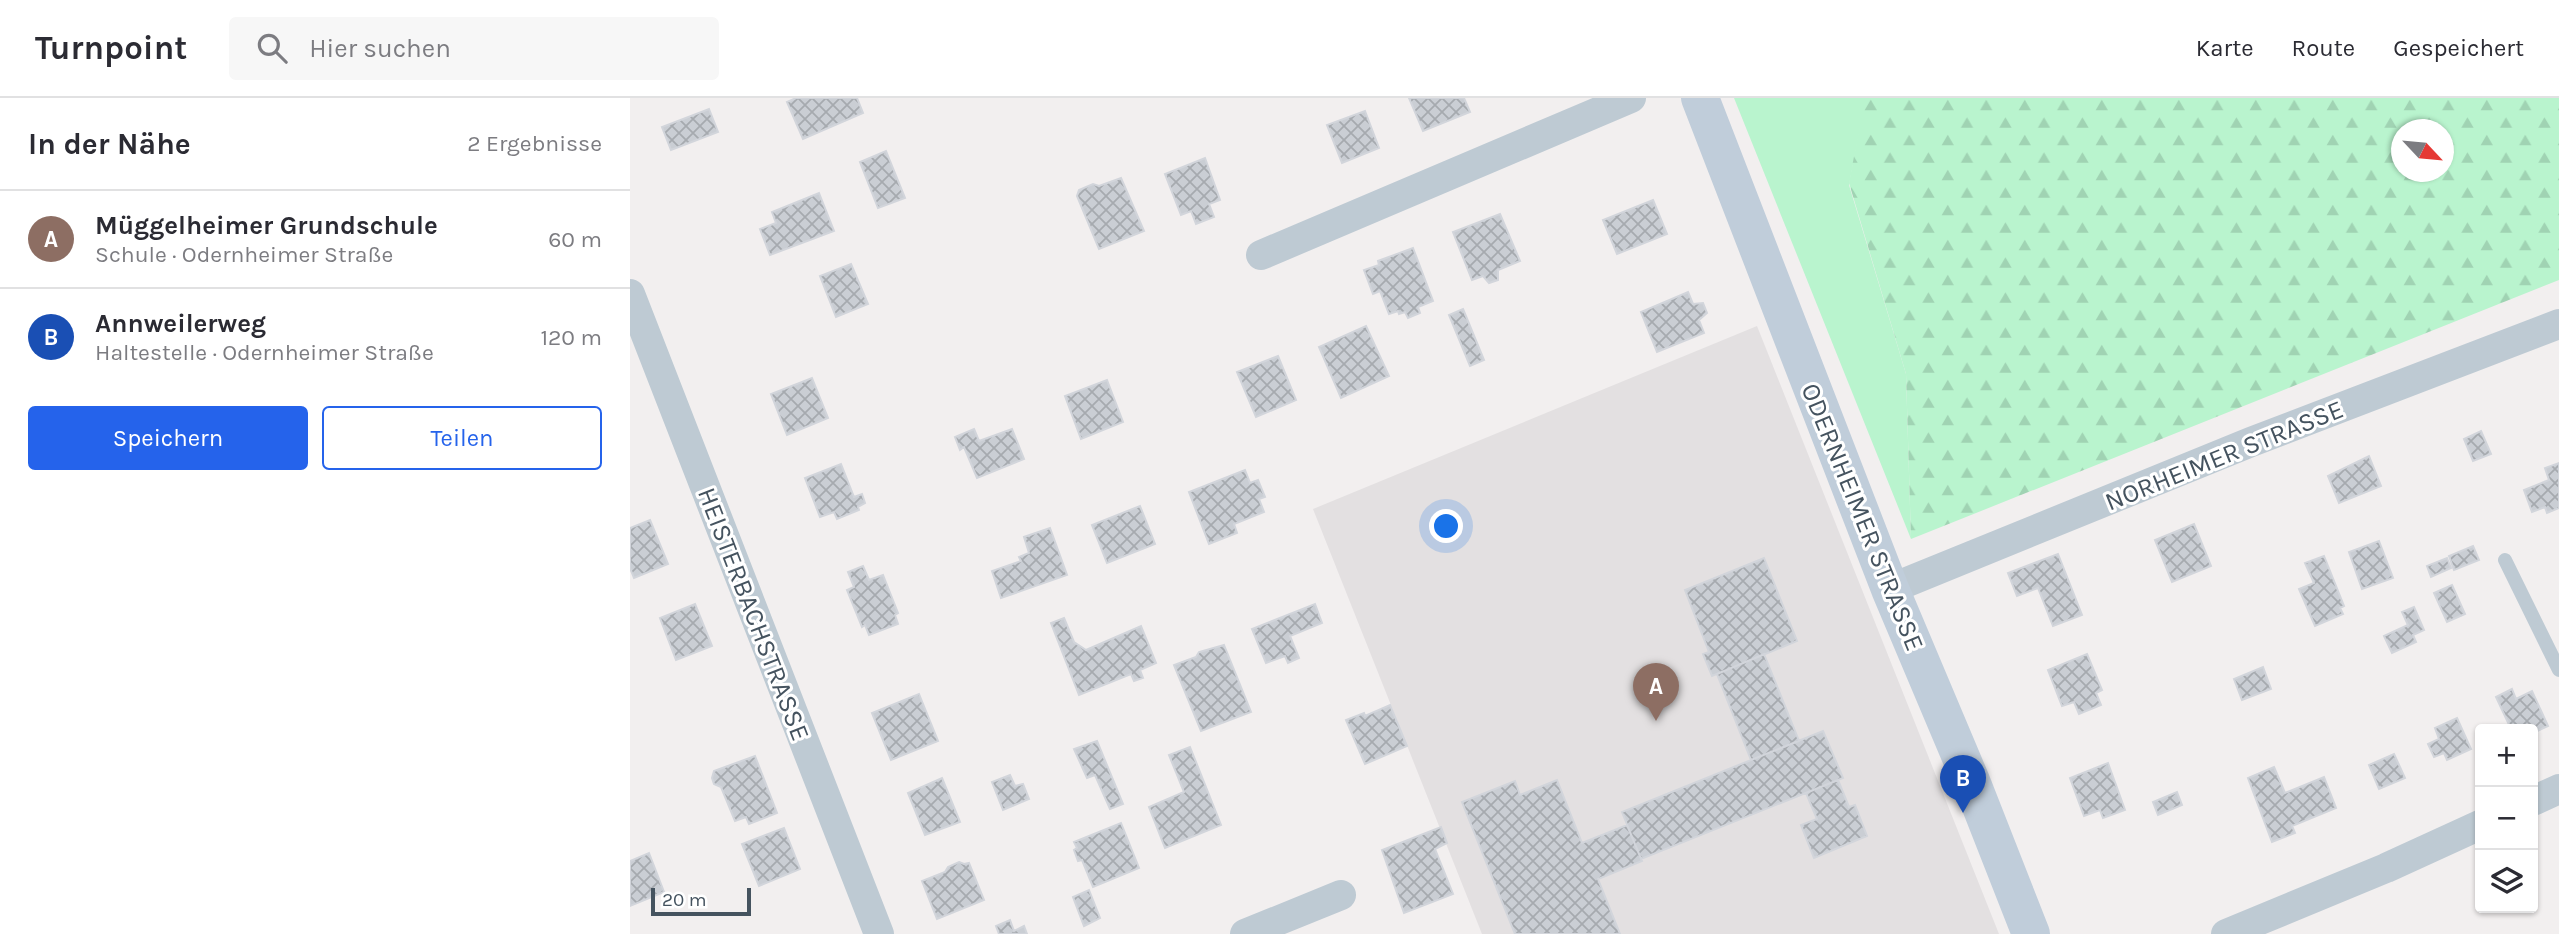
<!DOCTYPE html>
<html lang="de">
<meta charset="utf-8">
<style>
:root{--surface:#fff;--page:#f7f7f7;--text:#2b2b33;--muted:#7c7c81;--line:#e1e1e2;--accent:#2563eb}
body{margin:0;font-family:Karla,sans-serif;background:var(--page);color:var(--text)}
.controls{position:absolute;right:21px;bottom:21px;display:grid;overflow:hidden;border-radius:7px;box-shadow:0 2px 5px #0004}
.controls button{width:63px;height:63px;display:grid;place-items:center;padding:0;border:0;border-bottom:2px solid var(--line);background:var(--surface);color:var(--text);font:35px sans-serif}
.compass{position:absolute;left:1761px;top:21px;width:63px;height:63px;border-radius:50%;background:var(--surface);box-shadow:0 2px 5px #0004;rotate:116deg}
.scale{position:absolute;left:21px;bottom:18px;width:100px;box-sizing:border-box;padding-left:7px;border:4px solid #45535f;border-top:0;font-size:19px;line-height:24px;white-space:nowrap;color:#45535f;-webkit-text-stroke:5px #fff;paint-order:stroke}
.you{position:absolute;left:817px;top:429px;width:24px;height:24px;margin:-18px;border:5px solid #fff;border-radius:50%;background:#1a73e8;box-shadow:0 0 0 10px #1a73e833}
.badge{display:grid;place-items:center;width:46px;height:46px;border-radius:50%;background:var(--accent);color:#fff;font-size:23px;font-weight:700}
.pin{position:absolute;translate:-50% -58px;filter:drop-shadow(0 2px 4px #0008)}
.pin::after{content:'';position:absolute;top:37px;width:24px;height:21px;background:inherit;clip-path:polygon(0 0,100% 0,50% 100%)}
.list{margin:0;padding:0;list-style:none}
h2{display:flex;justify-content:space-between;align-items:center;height:91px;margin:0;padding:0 28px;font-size:30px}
h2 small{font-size:23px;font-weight:400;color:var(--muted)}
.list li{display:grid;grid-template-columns:46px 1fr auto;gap:21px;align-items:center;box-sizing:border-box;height:98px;padding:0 28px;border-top:2px solid var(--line)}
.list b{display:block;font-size:26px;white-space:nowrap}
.list p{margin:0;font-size:23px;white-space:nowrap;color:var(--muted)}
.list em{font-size:23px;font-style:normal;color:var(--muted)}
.actions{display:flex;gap:14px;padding:21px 28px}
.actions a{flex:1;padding:16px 0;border:2px solid var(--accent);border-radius:7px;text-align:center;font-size:24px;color:var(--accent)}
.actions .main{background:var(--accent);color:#fff}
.icon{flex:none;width:38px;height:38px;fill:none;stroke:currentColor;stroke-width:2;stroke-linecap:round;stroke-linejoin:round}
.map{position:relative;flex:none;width:1929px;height:836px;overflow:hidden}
header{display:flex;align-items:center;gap:42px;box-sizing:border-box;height:98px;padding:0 35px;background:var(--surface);border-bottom:2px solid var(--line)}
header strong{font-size:33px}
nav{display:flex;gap:38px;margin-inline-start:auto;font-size:24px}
.search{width:490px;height:63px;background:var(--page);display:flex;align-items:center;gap:18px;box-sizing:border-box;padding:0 24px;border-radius:7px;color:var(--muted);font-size:26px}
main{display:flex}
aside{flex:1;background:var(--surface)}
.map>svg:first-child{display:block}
.education{fill:#e3e0e1}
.green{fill:#b9f4ce}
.forest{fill:url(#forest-firs);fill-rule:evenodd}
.building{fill:url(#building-cross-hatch);stroke:#d2d5db;stroke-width:2}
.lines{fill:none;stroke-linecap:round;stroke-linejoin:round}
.lane{stroke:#becad3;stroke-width:14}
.street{stroke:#becad3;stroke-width:30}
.secondary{stroke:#c0cdda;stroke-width:38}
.labels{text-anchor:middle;stroke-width:6;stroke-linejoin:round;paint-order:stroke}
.street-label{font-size:26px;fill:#45535f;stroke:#fff}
</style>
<header>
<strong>Turnpoint</strong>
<div class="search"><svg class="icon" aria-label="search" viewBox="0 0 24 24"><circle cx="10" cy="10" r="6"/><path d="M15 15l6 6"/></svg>Hier suchen</div>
<nav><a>Karte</a><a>Route</a><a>Gespeichert</a></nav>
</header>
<main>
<aside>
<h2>In der Nähe<small>2 Ergebnisse</small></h2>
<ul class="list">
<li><span class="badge" style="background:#8d6e63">A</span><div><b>Müggelheimer Grundschule</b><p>Schule · Odernheimer Straße</p></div><em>60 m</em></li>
<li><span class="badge" style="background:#1a4fb4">B</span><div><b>Annweilerweg</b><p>Haltestelle · Odernheimer Straße</p></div><em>120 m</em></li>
</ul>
<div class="actions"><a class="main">Speichern</a><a>Teilen</a></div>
</aside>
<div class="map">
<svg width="1929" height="836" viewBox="0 0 1929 836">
<defs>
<pattern id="forest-firs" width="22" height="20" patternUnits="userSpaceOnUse" patternTransform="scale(1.75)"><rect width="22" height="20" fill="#b9f4ce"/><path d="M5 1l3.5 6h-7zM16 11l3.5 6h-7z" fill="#a0d3b3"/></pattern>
<pattern id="building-cross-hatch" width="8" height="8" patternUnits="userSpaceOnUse" patternTransform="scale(1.75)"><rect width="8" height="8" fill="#caced4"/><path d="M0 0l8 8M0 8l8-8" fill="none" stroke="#a6aaaf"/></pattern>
</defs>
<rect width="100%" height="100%" fill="#f2efef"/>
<path class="education" d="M1127,228L1369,836H852L683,411Z"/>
<path class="green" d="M1104,0H1236L1219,87L1276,276L1281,441Z"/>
<path class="forest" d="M1235,0H1929V182L1281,441L1276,276L1219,85ZM1772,32H1814V74H1772Z"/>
<path class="building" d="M166,0H227L233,15L173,41L157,4Z
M779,0H834L840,14L793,33Z
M79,11L88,34L41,52L32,29Z
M735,13L749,50L712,65L697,27Z
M256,53L275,100L248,110L230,64Z
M575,60L590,102L579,106L584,119L566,126L561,113L551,117L535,76Z
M491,80L514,133L469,151L447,98L449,92L463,86L469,88Z
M189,95L204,133L140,157L130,131L146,125L142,114Z
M1023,102L1037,136L987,156L973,122Z
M870,116L890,163L868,172V182L859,185L853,178L842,182L823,134Z
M783,150L803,203L788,209L790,215L778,220L775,214L769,216L768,213L759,216L750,193L743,196L734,172L749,167L748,163Z
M221,166L238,206L206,219L190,178Z
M1058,194L1063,206L1073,205L1077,215L1069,222L1074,235L1027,254L1011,214Z
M833,211L854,262L840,268L819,217Z
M736,228L759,278L711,300L689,249Z
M648,258L666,302L626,319L607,274Z
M182,280L198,320L157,337L141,296Z
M477,282L493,324L451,341L435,298Z
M344,331L349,343L382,331L394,361L347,380L334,349L330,352L325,339Z
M1851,333L1861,356L1843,363L1834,341Z
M1739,358L1751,388L1709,405L1698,378Z
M1929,365V410L1917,415L1915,409L1902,414L1894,392L1919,382L1915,370Z
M211,366L224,399L232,396L235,405L228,409L229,412L207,421L204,414L190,419L175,380Z
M615,372L620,385L628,382L635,399L629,401L634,414L604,426L607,435L579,446L559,394Z
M510,408L525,446L477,465L462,427Z
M20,422L38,466L4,480L0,470V430Z
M1564,426L1581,468L1542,484L1525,442Z
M420,430L437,477L371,500L362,473L391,463L389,459L399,455L394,439Z
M1749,443L1763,480L1732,491L1719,454Z
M1843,448L1849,462L1824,472L1819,458Z
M1428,456L1452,517L1423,528L1408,490L1387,498L1378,475Z
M1694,458L1714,508L1710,510L1713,516L1685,528L1669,491L1684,485L1675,465Z
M1134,460L1167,543L1082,578L1073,556L1079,554L1055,492Z
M1817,460L1821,470L1801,479L1797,468Z
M233,468L239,482L253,477L268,515L265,517L268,526L239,537L235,527L232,529L217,492L224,489L218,474Z
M1822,487L1835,516L1817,524L1804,495Z
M65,506L82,548L46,562L30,520Z
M685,506L692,525L660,538L669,560L658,565L655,558L636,565L622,531Z
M1784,509L1794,532L1783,537L1786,544L1762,555L1754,538L1778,527L1772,514Z
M434,520L444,544L456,552L511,528L526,565L510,572L513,580L504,583L501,576L449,597L421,525Z
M594,547L621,614L571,633L544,567L566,559L569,554Z
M1134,556L1169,643L1121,662L1087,576Z
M1457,556L1472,592L1466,595L1471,607L1449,616L1444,604L1432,608L1418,572Z
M1633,569L1641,591L1612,602L1604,581Z
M1882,591L1886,601L1902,593L1918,628L1903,635V631H1881L1866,599Z
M289,596L308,643L261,662L242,615Z
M760,607L777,648L735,666L716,622L734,615L735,618Z
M1827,620L1841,651L1817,662L1814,655L1804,659L1798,646L1809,641L1805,630Z
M1193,633L1213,680L1011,761L992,714Z
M467,643L493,706L480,711L465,677L457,680L444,651Z
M560,649L591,727L535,750L519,709L554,694L539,657Z
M1764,656L1775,680L1749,691L1739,667Z
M125,658L147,715L119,726L116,719L105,723L91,689L84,686L82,680L84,673Z
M1478,665L1495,712L1473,720L1470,712L1454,718L1440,680Z
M1644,669L1655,695L1694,679L1706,710L1662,728L1665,735L1642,744L1618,680Z
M380,677L385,688L393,686L399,701L373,712L362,684Z
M312,680L330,724L295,737L278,695Z
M927,682L952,745L997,727L1012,763L968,781L990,836H885L832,704L885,683L890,697Z
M1208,682L1219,709L1225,707L1237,738L1184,760L1171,727L1187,721L1176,695Z
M1547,694L1552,707L1528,717L1523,704Z
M491,725L509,770L463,789L452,762L448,763L444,752L447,750L444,744Z
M811,729L817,745L805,751L823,796L774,815L752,752Z
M154,730L170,771L129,788L112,746Z
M19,755L34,794L0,808V763Z
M329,764L334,766L339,765L354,802L307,821L292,783L315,774L318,769Z
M459,792L470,820L454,828L443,799Z
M380,822L384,833L394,828L397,836H369L366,828Z"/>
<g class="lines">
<path class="lane" d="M1875,462L1929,572"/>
<path class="street" d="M631,157L1001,0
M0,196L249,836
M1260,491L1621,344L1929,226
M1903,703L1929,691
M615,836L711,797
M1596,836L1756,770L1850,727"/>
<path class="secondary" d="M1070,0L1260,491L1341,683L1401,836"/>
</g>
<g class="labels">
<g class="street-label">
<text transform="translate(1594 357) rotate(-22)" y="9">NORHEIMER STRASSE</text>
<text transform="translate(1233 419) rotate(68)" y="9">ODERNHEIMER STRASSE</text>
<text transform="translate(124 516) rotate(69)" y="9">HEISTERBACHSTRASSE</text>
</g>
</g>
</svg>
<div class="controls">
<button>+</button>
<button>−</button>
<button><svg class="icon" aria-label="layers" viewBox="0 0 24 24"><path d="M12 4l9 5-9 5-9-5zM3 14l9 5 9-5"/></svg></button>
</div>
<svg class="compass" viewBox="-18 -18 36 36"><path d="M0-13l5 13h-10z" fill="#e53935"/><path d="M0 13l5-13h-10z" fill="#7c7c81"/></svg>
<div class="scale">20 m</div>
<div class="you"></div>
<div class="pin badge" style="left:1026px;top:623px;background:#8d6e63">A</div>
<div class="pin badge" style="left:1333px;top:715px;background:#1a4fb4">B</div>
</div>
</main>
